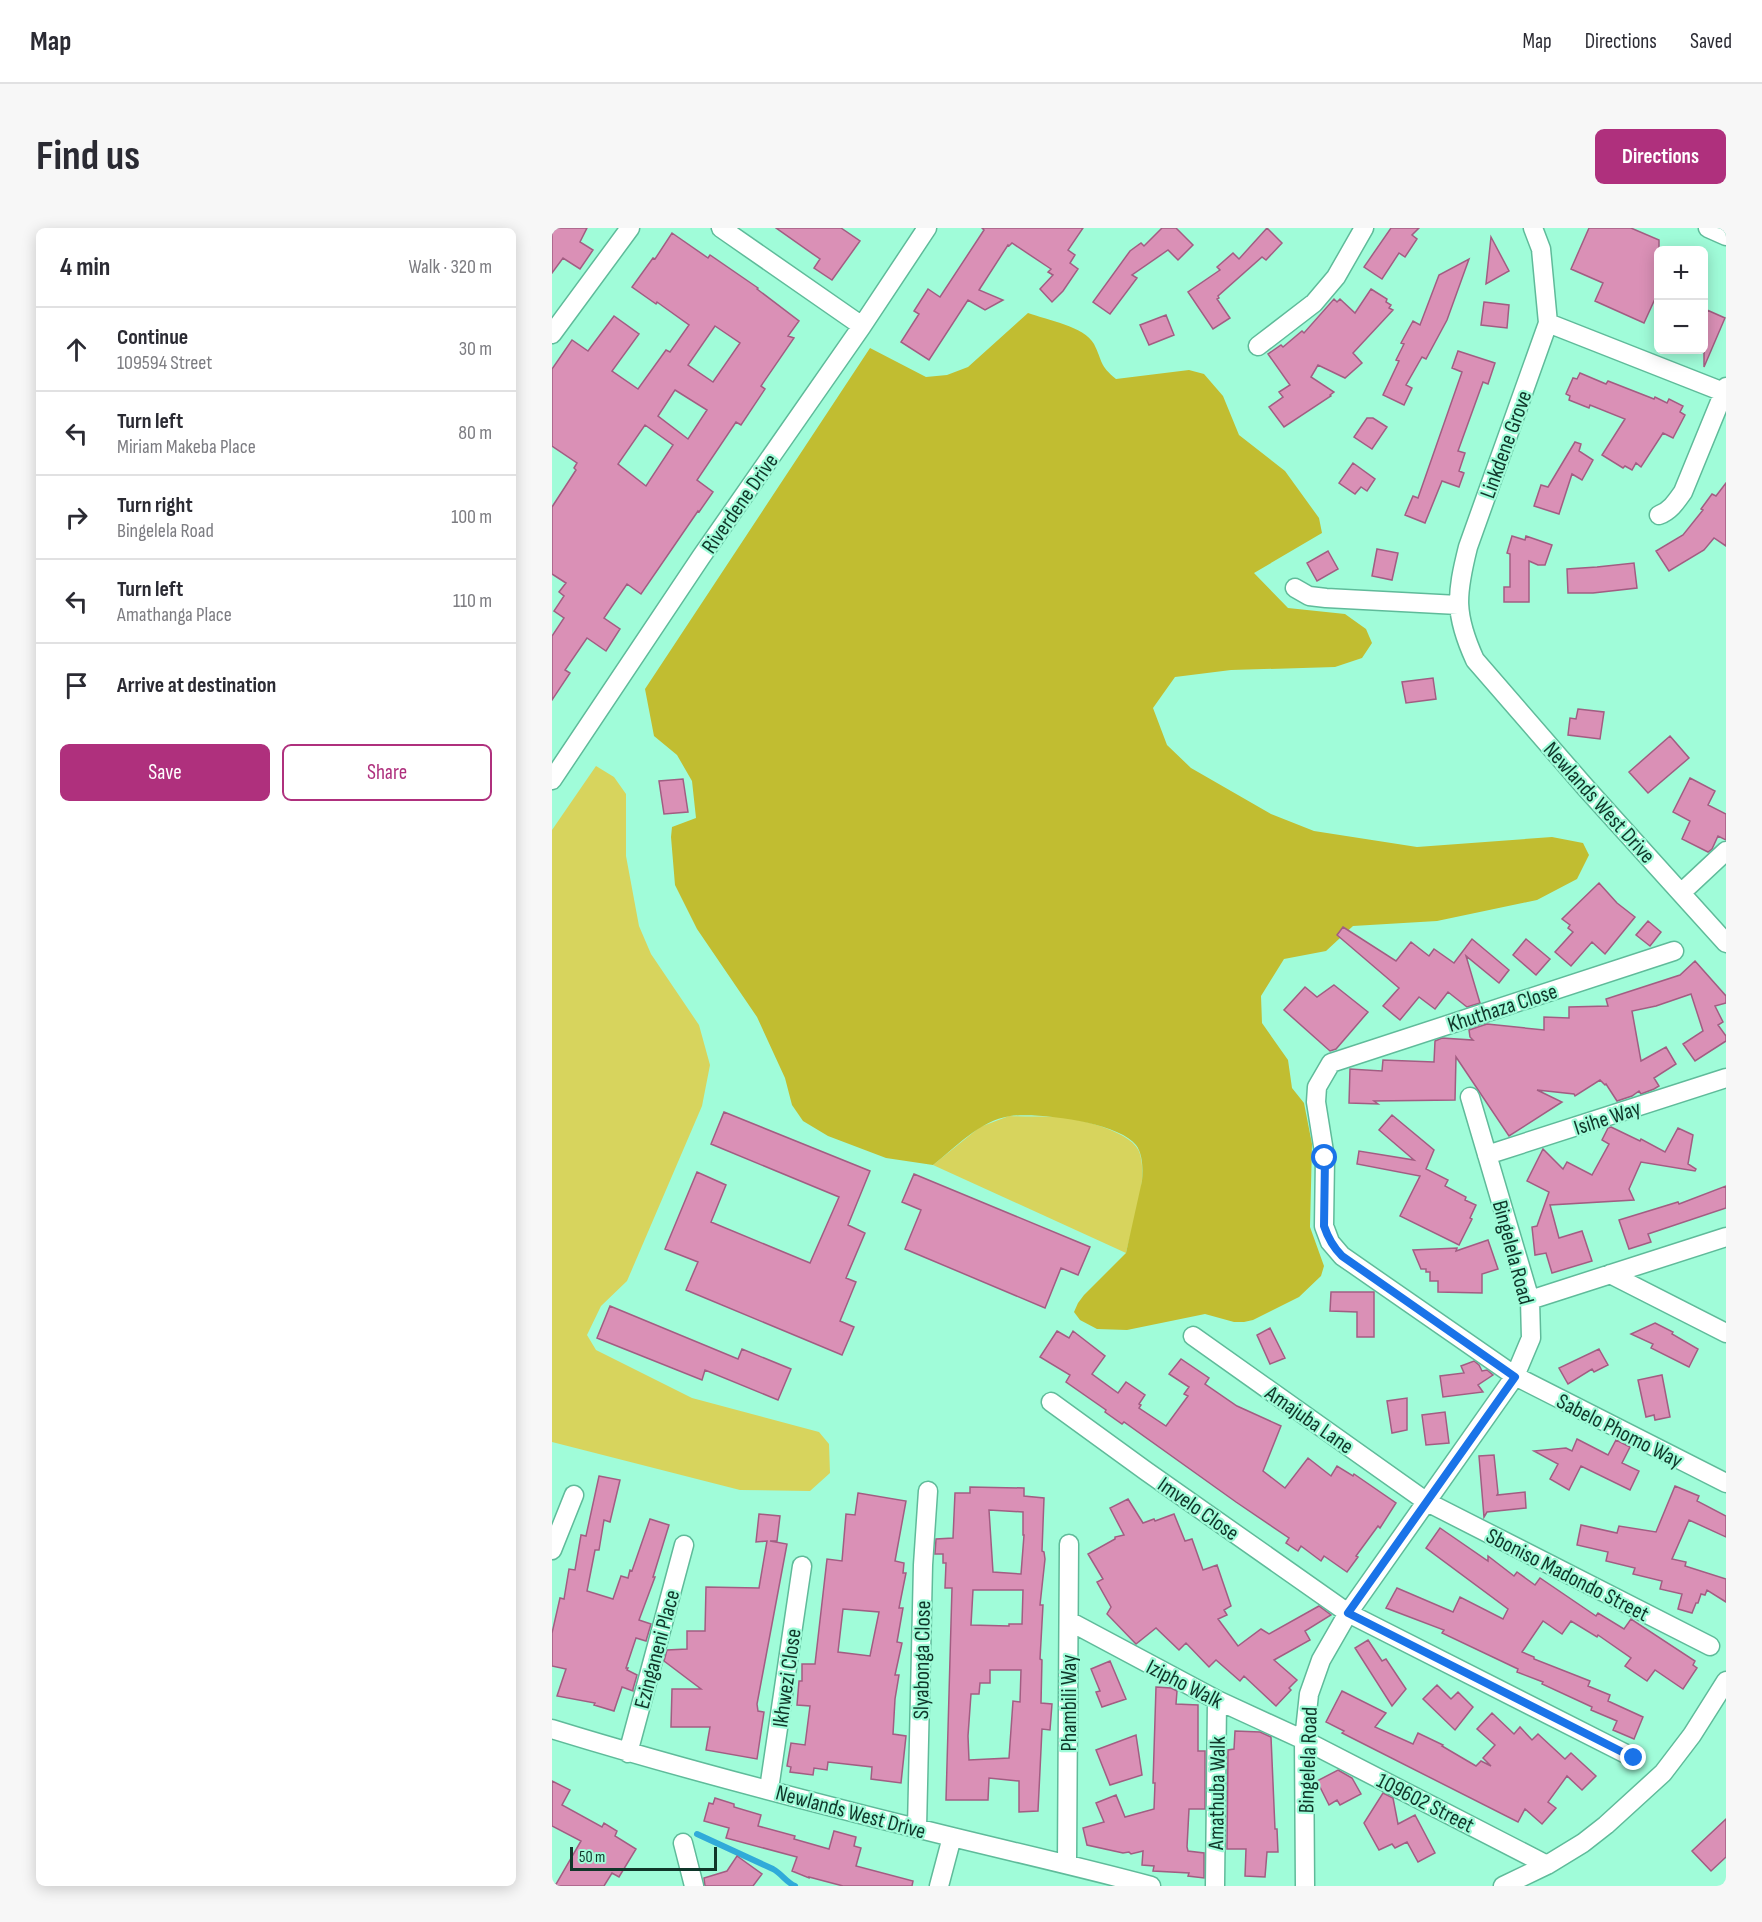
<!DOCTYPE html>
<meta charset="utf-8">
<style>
:root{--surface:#fff;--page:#f7f7f7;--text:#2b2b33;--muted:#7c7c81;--line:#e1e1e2;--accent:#af307d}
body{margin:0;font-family:"Sofia Sans Condensed",sans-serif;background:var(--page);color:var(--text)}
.controls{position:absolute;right:18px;top:18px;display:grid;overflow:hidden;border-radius:9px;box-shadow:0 3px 15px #0003}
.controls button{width:54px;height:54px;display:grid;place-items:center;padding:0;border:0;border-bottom:2px solid var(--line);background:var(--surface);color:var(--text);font:30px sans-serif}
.scale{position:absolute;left:18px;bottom:15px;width:147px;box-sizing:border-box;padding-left:6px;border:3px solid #10372a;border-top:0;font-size:16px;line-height:21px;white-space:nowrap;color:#10372a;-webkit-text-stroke:4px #a0fcd9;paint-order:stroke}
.stop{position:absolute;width:18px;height:18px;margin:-14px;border:4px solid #1a73e8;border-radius:50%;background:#fff}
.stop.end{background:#1a73e8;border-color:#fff;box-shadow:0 2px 6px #0008}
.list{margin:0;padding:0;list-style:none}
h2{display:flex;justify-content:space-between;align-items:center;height:78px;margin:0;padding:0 24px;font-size:26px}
h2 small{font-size:20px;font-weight:400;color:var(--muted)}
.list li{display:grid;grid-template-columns:39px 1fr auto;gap:18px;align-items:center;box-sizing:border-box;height:84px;padding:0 24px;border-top:2px solid var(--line)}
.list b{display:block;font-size:22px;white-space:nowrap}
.list p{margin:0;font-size:20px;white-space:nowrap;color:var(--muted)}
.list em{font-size:20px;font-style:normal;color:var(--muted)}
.actions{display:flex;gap:12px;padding:18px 24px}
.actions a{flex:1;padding:14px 0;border:2px solid var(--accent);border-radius:9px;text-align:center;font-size:21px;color:var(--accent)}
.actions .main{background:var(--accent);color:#fff}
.icon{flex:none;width:33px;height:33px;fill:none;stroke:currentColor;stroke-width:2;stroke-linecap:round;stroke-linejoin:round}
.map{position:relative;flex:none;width:1174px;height:1658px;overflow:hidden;border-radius:9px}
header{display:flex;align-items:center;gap:36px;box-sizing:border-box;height:84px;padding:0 30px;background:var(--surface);border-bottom:2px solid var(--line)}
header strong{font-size:28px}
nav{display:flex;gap:33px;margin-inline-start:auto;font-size:21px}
.intro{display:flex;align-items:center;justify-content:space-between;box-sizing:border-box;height:144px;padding:0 36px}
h1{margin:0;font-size:42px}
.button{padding:15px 27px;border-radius:9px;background:var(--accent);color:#fff;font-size:21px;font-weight:700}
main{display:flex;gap:36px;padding:0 36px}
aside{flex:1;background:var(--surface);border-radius:9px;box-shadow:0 3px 15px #0003}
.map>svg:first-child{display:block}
.green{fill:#d7d45d}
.forest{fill:#c1bd31}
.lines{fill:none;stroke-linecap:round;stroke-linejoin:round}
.stream{stroke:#30abd9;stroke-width:6}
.building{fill:#da90b6;stroke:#a25d82;stroke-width:1.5;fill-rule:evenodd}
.minor-casing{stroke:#5fbb9a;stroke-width:21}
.minor{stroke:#fff;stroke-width:18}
.route{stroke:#1a73e8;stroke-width:8}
.labels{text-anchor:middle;stroke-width:4.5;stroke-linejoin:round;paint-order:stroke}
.street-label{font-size:22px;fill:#10372a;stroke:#a0fcd9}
</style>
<header>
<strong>Map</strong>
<nav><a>Map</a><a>Directions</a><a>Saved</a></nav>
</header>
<div class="intro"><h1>Find us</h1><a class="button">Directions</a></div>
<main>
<aside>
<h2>4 min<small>Walk · 320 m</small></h2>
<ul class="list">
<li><svg class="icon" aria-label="ahead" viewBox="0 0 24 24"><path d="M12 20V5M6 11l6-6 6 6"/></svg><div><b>Continue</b><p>109594 Street</p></div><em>30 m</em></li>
<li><svg class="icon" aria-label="left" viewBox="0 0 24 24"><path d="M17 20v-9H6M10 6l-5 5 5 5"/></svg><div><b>Turn left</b><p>Miriam Makeba Place</p></div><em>80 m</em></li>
<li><svg class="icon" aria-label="right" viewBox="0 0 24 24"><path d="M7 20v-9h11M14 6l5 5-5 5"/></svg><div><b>Turn right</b><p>Bingelela Road</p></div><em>100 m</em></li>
<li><svg class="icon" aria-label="left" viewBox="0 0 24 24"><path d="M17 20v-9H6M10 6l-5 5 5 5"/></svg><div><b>Turn left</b><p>Amathanga Place</p></div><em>110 m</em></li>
<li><svg class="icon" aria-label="arrive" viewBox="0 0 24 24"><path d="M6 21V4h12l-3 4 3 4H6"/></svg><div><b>Arrive at destination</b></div></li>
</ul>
<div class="actions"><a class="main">Save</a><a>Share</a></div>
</aside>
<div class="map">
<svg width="1174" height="1658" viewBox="0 0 1174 1658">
<rect width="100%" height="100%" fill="#a0fcd9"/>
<path class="green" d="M44,538L62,549L74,566V628L87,698L99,726L147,797L158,837L150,878L75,1053L49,1078L35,1107L44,1122L140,1170L267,1204L277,1216L278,1245L258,1263L188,1262L0,1214V602Z
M457,888C474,889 491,888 508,889C528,891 583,904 588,926C596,955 581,996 574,1025L381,937L428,899Z"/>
<path class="forest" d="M476,85C495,92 532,98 542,116C551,134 547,137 564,151L637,142L652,146L671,168L687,207L733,243L767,290L770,305L702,345L736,380L793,386L814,401L820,415L810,430L783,439L679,442L623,449L601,480L615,517L639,540L719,586L762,603L865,619L1000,609L1031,615L1037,627L1025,651L985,672L885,693L801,698L774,723L732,731L709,768L710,795L736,832L740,860L752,875L760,916L758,999L772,1038L769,1048L747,1069L701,1092L692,1094H682L653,1086L575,1102L545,1101L528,1092L522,1084L526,1075L532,1067L574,1025L590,953C591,942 591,926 584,917C567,894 485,884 458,888C427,893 404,919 381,937L334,930L276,908L251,893L240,877L233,850L205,789L145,701L123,657L119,609L120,599L144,590L140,553L125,527L102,508L93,461L318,120L374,149L395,147L416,139Z"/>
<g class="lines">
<path class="stream" d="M145,1606L221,1641C230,1646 234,1654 243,1658"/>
</g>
<path class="building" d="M0,0H35L28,14L41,22L28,41L11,30L0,45Z
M224,0H289L308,13L280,52L262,40L268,31Z
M430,0H531L516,22L523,27L518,35L526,41L511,63L500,74L488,61L501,47L496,44L499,41L460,15L457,18L456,17L427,62L451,72L433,82L416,72L377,132L349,114L367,86L362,83L376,61L388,69L432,2Z
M610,0H624L641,17L626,32L616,22L580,47L585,50L558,86L541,74L578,23L589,15L592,18Z
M715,0L730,15L714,32L710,29L666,68L667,70L665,71L678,90L661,101L636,64L668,42L665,39L681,25L687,31Z
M839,0H867L860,7L865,11L853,29L847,25L830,51L812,39Z
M1037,0H1079L1107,12V62L1092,95L1043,73L1051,55L1019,41Z
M120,5L156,30L158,27L206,60L205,61L247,93L236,108L242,110L209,158L213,161L189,197L184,194L145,252L161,264L147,284L146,283L89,366L75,356L52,390L68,401L54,423L35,410L13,442L18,445L0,472V408L12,390L2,383L12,368L7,364L14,355L0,346V279L24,242L22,240L25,235L0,218V141L20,112L36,123L62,88L87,106L60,143L86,161L114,122L118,124L137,97L105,74L104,76L80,59L101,30L103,31ZM163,98L188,115L161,154L136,137ZM123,162L155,182L136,211L106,188ZM93,197L121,217L94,258L66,236Z
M939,9L957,43L934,56Z
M917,31L895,92L874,131L870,129L854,157L860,160L852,177L831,167L847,133L844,132L852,116L849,115L861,93L868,97L887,47Z
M819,61L835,71L834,74L839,77L837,80L841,82L801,125L810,135L793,150L766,137L759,149L782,164L778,167L779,168L732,199L717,179L731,169L727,164L738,157L716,126L729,117L731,119L750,103L752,105L782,71L785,74L788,71L803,85Z
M932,74L957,77L955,100L929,97Z
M1155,82L1173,90L1152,139V91Z
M614,87L622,107L597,117L588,97Z
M906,123L943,135L936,156L931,154L906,223L913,225L907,243L912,245L907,259L890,253L873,295L853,287L861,268L866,270L910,144L900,140Z
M1028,145L1054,156L1056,153L1102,171L1103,169L1115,175L1117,171L1131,178L1128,184L1133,187L1121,210L1111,205L1089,239L1084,235L1080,242L1073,238L1071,240L1050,227L1073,191L1038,177L1037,180L1017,172L1018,168L1014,166L1021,150L1025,151Z
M815,190H821L835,199L820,221L802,209Z
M1023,214L1029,216L1027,223L1041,232L1030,252L1020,246L1007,286L982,278L989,257L996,259Z
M801,235L823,251L815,263L809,259L803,266L787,255Z
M1174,255V318L1162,310L1152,322L1117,343L1104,323L1131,307L1151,282L1149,281L1160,266L1164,268Z
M960,308L973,312L974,308L1000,317L993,337H986L977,333V374H952V359H958V326L955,325Z
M825,321L846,325L840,352L820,348Z
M776,323L786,341L765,353L755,335Z
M1082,335L1085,360L1041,365H1016L1015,341L1045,339Z
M881,450L884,471L854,475L850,454Z
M1026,481L1052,484L1048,511L1016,507L1018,490L1024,491Z
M1118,508L1137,530L1096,565L1077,544Z
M1138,550L1163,563L1156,577L1174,586V612L1166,608L1160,621L1156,624L1130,611L1138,593L1121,584Z
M131,551L136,584L112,586L107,553Z
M1047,655L1065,675L1083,689L1053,726L1040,714L1019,738L1003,724L1021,704L1016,700L1018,697L1010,691Z
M1096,693L1109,704L1098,718L1084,707Z
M791,699L844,733L859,714L877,728L882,721L902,735L920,711L957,742L947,755L914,728L928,775L915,779L896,764L883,781L867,769L848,792L831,778L847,760L785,707Z
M974,711L998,731L984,747L961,727Z
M1143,733L1174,768V775L1163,778L1171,794L1166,797L1174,808V813L1143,833L1131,816L1151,803L1139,766L1104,778L1080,783L1089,833L1114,819L1124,836L1102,850L1107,858L1102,861L1089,866L1087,863L1080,868L1065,873L1054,856L1053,857L1048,852L1023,868L1022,866L985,862L1010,874L957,908L904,829L903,872L822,873L826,876L797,875L798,841L830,843L831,832L882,834L883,813L890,810L921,812L918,809L917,802L935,796L992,802V789L1017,790V779L1056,778L1054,771L1128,747Z
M782,757L816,784L784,821L778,823L732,782L753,759L765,769Z
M172,884L318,943L296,997L313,1005L294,1050L304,1054L288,1093L302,1099L290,1127L134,1062L146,1034L113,1021L145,944L174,957L159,994L258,1035L287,969L159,916Z
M840,887L882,922L874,941L896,952L893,958L914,969L913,972L924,977L918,990L920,991L907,1017L848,988L868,948L805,936L807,923L862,932L827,902Z
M1059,899L1088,913L1089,911L1113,924L1126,900L1141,907L1136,936L1144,941L1143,943L1089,934L1077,961L1082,972L998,977L1007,1010L1030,1003L1040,1033L1000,1045L994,1025L983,1027L980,999L985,998L997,964L975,953L991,921L1011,941L1015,934L1040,947L1057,916L1050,912L1056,900Z
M362,946L538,1019L526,1047L509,1040L493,1080L353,1021L369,982L350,974Z
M1174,958V980L1096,1006L1099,1014L1077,1021L1067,992L1126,974L1127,976Z
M936,1012L946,1041L930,1046V1065L886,1064V1053H878V1044H874V1041H869L861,1022L905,1020L904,1023Z
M779,1064H822V1109H805V1084L778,1083Z
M58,1078L186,1131L190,1121L239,1141L226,1172L153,1142L150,1152L45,1110Z
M1103,1095L1121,1104L1120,1106L1146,1121L1137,1139L1099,1120L1101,1116L1079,1106Z
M718,1100L733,1130L718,1136L705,1107Z
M505,1103L517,1110L521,1103L553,1128L540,1146L566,1165L574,1154L593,1167L587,1176L589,1177L587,1180L614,1198L636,1168L632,1166L637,1159L617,1146L629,1131L657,1150L653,1156L685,1178L729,1198L711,1243L733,1260L756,1230L779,1248L785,1238L801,1248L802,1246L844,1275L828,1300L826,1298L804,1328L806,1329L795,1344L772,1328L769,1333L749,1318L746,1323L734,1315L737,1310L684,1274L572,1194L570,1196L553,1184L554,1182L514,1154L518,1147L488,1129Z
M1047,1121L1056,1137L1042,1144L1040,1141L1016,1156L1007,1140Z
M922,1133L927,1137L930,1143L935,1142L941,1147L926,1157L931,1164L891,1169L888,1148L912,1145L909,1138Z
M1110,1147L1118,1189L1103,1192L1102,1187L1094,1189L1086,1152Z
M855,1170V1202L840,1205L835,1173Z
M893,1184L897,1215L874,1217L870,1187Z
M1025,1211L1056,1227L1064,1212L1078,1219L1070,1235L1087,1243L1078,1262L1029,1238L1017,1262L998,1251L1006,1236L982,1223L1014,1220L1020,1223Z
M942,1227L946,1265L945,1267L973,1264L974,1280L935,1284L932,1289L927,1228Z
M47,1248L68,1252L58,1294L52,1292L47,1322H43L35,1363L61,1371L69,1348L76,1350L78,1342L80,1343L98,1291L117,1297L101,1349H103L87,1392L99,1396L94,1413L84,1410L74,1440H76L75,1442L85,1447L81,1461V1463L70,1459L62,1483L42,1477L43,1475L5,1468L14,1441L0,1438V1405L8,1370L12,1371L17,1341L23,1342L29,1307L34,1308Z
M1123,1258L1147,1268L1145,1273L1174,1288V1309L1137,1292L1120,1331L1134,1334L1133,1338L1174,1351V1374L1155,1362L1153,1367L1149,1366L1146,1375H1144L1140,1385L1126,1381L1130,1366L1108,1361L1110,1353L1081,1346L1083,1340L1054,1333L1056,1324L1025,1317L1029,1297L1065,1305L1067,1298L1104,1304Z
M418,1259L472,1260V1268L492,1270L490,1323L492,1324L493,1331L488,1377H491L488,1431L490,1432L489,1475L500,1476L498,1502L490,1501L486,1583L467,1584V1553L437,1550L436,1572H394L400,1360H393L394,1335H391V1326H383L384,1311L401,1310L403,1265H418ZM437,1282L471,1284V1307H472L469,1346L441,1344ZM421,1362H471L470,1396H457V1398L419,1397ZM438,1442H469L468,1474L461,1473L457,1530L417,1532L416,1508L419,1466H427L428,1455H438Z
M306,1265L354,1273L343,1333L352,1335L351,1345H354L347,1380H351L345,1414L350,1415L343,1447H347L343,1471L341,1506L354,1508L349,1555L319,1551L320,1539L276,1534L275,1542L262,1540L261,1547L238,1544L239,1539L235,1538L239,1515L253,1517L258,1478L245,1477L247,1453H250V1436H263L275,1331L290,1333L294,1286L303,1287ZM291,1381L327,1384L318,1428L286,1424Z
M576,1271L591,1295L602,1291L603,1293L622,1286L633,1313L640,1311L651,1342L665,1337L679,1378L672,1382L675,1387L666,1391L686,1418L709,1401L717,1406L767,1378L779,1387L753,1403L758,1412L722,1432L745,1452L737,1460L739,1462L724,1478L692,1448L688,1453L664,1432L657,1439L634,1415L627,1422L604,1400L584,1416L583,1415L555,1386L559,1379L545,1354L551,1351L536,1326L563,1311V1309L572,1307L558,1280Z
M207,1286L228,1288L225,1313H218L235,1316L205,1476L206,1483L212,1484L205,1531L154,1522L158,1499H119L120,1461H149L112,1433L115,1422L135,1421V1403H153L154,1359L207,1360L215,1313L204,1314Z
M888,1300L936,1333V1328L962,1348L965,1344L983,1357L988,1350L1044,1388L1046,1385L1072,1401L1079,1391L1143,1433L1141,1437L1145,1440L1131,1461L1103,1442L1095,1453L1073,1438L1079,1430L1046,1407L1045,1409L1019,1393L1010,1406L991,1393L970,1424L982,1429V1431L1038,1453L1036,1458L1058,1467L1056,1473L1091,1489L1082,1511L1061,1502L1065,1493L1039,1482L1040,1479L990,1456L991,1454L965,1444L966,1441L890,1405L892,1402L834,1380L845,1360L901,1384L908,1369L951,1391L956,1381L874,1320Z
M816,1412L830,1433L834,1431L854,1461L840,1478L803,1420Z
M558,1433L574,1471L550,1479L544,1464L548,1463L539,1441Z
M885,1457L899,1471L906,1464L921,1479L903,1502L871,1471Z
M604,1459L619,1460L625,1463L624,1476L646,1477V1523H653V1581H637L635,1619L636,1623L652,1625V1650L636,1648L637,1645L601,1643L602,1638L590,1637L591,1623L579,1626L577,1624L571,1625L535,1617L531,1600L552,1594L544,1575L564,1567L573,1589L602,1581L603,1555H601Z
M790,1463L834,1485L823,1499L861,1516L866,1505L891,1517L890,1518L924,1538L929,1533L939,1538L931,1530L943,1517L925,1501L940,1485L962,1506L968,1499L980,1512L986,1506L1013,1531L1019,1525L1044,1548L1030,1562L1015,1548L996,1574L1004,1580L990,1596L973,1581L966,1594L790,1505L792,1503L774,1494Z
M683,1503L708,1504L719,1509L723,1601H725L726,1624H715L713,1649L693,1648L694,1621H675L676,1522L682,1521Z
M584,1507L590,1547L558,1557L544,1522Z
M786,1542L800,1550L809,1566L788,1577L785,1572L777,1577L765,1553Z
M0,1553L18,1562L10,1577L50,1599L52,1595L65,1603L63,1608L84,1621L67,1649L60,1645L52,1658H3L29,1613L0,1598Z
M831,1565L841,1570L846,1596L863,1587L883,1625L866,1634L855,1614L843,1620L840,1616L827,1622L812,1595Z
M163,1570L182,1576V1579L209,1587L206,1598L243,1608L242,1611L277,1621L282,1603L304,1609L302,1618L309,1620L304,1638L361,1653L360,1658H291L257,1649V1650L240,1643L245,1629L174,1610L177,1600L152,1593L157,1575L161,1576Z
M1174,1591V1629L1159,1643L1140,1623Z
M185,1628L210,1646L201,1658H153L152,1650L175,1643Z"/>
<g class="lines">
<defs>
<path id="minor" d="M169,0L310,98
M981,0L989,21L996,95L916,319C904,367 902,386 923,432L1034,560L1174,715
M1156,0L1174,8
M996,95L1174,165
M0,106L78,0
M706,118L762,75L784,49L812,0
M1107,287C1118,283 1124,274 1131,264L1174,159
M743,360L757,368L774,370L906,377
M0,552L149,329L310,98L375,0
M1129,665L1174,623
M1122,723L779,835L765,859L764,874L773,930L772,998L778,1014L790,1028L963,1148L1174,1255
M935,927L1174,850
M1058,1046L1174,1105
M978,1072L1174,1009
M641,1108L875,1274L1158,1418
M499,1174L594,1243L796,1385L1082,1530
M0,1322L22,1267
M517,1393L665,1472L752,1512L995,1637
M0,1501C120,1538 243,1570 364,1600C443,1620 521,1637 599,1658
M76,1525L132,1317
M217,1561L250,1338
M365,1600L371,1337L376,1263
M131,1615L142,1658
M515,1635L517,1316
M387,1658L400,1609
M663,1658L665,1472
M753,1658L752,1512L757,1466L769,1432L796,1385L963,1148L979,1110L978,1072L918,869
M951,1658L995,1637L1031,1615L1054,1597L1111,1545L1140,1507L1174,1453"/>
</defs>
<use href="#minor" class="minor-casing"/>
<use href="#minor" class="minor"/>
</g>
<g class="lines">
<path class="route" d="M773,930L772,998C776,1010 781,1019 790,1028L963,1149L796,1385L1082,1530"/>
</g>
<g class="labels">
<g class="street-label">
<text transform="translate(953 216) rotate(-70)" y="8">Linkdene Grove</text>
<text transform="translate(187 275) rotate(-55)" y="8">Riverdene Drive</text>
<text transform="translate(1048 574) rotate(48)" y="8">Newlands West Drive</text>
<text transform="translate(950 779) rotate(-18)" y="8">Khuthaza Close</text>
<text transform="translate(1055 889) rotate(-18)" y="8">Isihe Way</text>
<text transform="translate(962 1024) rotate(75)" y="8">Bingelela Road</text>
<text transform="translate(758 1191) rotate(35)" y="8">Amajuba Lane</text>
<text transform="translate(1068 1202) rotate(27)" y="8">Sabelo Phomo Way</text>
<text transform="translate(647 1280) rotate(35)" y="8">Imvelo Close</text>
<text transform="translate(1016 1346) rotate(27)" y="8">Sboniso Madondo Street</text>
<text transform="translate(104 1421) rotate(-75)" y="8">Ezinganeni Place</text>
<text transform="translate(369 1432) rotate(-89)" y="8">Slyabonga Close</text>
<text transform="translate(234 1450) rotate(-82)" y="8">Ikhwezi Close</text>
<text transform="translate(633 1455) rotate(27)" y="8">Izipho Walk</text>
<text transform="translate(516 1475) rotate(-90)" y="8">Phambili Way</text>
<text transform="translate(755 1532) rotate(-88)" y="8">Bingelela Road</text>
<text transform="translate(664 1565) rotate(-89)" y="8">Amathuba Walk</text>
<text transform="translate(874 1574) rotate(27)" y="8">109602 Street</text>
<text transform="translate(299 1583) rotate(15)" y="8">Newlands West Drive</text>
</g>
</g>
</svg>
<div class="controls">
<button>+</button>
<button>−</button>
</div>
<div class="scale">50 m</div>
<div class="stop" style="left:773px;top:930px"></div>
<div class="stop end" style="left:1082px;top:1530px"></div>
</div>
</main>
